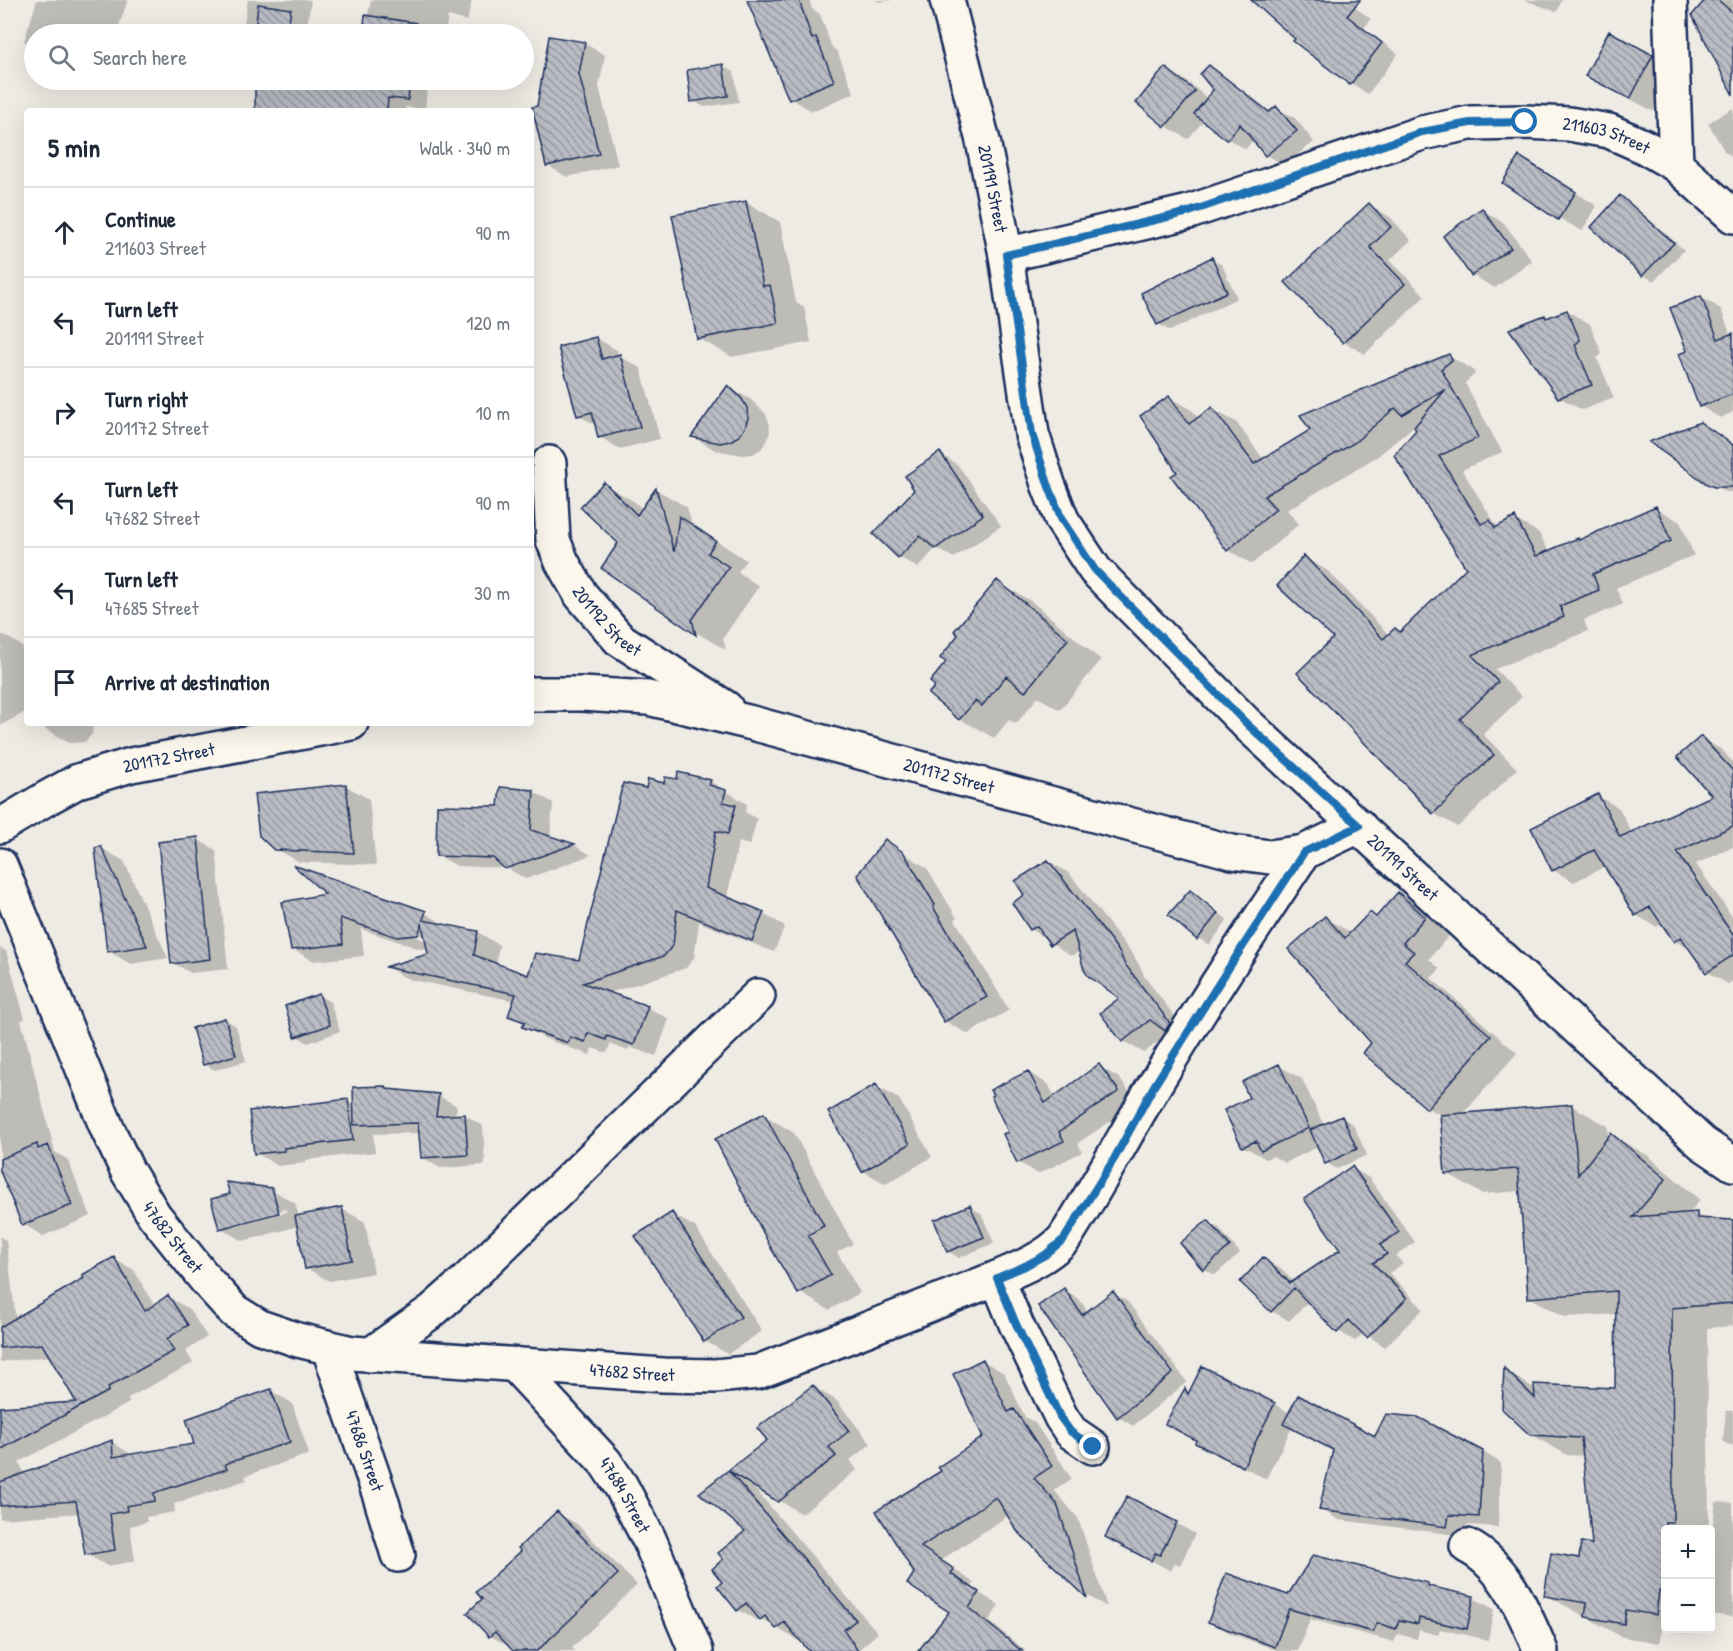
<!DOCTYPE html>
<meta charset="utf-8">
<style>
:root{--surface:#fff;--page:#f6f6f7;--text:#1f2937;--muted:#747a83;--line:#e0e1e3}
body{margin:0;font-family:"Patrick Hand",sans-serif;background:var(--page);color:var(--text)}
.controls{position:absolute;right:18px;bottom:18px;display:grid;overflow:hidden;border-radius:6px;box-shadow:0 6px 24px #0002}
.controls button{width:54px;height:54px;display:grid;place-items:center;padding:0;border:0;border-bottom:2px solid var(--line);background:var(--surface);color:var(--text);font:30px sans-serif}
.stop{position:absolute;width:18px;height:18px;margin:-14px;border:4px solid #1f6fb2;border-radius:50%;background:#fff}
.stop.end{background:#1f6fb2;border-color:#fff;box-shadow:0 2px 6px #0008}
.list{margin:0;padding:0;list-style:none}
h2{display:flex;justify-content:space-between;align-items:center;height:78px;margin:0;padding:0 24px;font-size:26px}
h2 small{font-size:20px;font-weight:400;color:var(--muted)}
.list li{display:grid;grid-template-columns:39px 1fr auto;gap:18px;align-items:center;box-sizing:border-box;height:90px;padding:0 24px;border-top:2px solid var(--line)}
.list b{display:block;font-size:22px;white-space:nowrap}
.list p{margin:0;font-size:20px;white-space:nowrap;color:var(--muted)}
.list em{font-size:20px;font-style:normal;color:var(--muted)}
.icon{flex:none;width:33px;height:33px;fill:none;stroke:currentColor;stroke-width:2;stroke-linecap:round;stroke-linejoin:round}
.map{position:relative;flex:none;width:1733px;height:1651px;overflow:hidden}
.search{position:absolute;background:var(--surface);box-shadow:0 6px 24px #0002;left:24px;top:24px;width:510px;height:66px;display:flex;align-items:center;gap:15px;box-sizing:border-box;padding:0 21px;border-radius:33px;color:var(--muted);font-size:22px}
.panel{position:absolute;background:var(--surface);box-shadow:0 6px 24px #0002;left:24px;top:108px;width:510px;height:618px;border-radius:6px}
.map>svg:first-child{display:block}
.shadow{fill:#0003;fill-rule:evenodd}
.building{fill:url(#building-back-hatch);stroke:#1b2f5e;stroke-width:1.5}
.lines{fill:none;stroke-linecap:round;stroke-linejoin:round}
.minor-casing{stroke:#1b2f5e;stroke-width:38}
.minor{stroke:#fbf7ec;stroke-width:33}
.route{stroke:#1f6fb2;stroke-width:8}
.labels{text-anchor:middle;stroke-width:5;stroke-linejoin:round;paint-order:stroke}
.street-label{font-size:18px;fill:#1b2f5e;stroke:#fbf7ec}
</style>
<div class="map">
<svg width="1733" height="1651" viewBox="0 0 1733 1651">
<defs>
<pattern id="building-back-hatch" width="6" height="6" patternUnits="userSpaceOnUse" patternTransform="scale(1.5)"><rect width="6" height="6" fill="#b9bcc3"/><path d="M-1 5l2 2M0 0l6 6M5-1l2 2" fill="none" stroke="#9699a2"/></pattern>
</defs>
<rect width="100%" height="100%" fill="#eeebe4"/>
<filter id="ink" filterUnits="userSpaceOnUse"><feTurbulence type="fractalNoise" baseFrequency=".0167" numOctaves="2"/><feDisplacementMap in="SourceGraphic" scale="12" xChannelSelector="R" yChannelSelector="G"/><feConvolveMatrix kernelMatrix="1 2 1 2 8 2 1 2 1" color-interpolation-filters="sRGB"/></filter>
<g filter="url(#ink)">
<path class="shadow" d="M37,0H128L116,34H34V48L24,41Z
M248,0H311L306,34H255L256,30L244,23Z
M371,0H472L467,21L448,16L445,34H364Z
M748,0H809L812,9L820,14L832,48L837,51L854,93L812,111L790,98Z
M875,0H893L879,2Z
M1259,0H1345L1371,19L1364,28L1398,54L1368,94L1351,83L1297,38Z
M1525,0H1562L1557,12Z
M1707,0H1733V91Z
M585,44L605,55L599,86L618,165L567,177L547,165L538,107Z
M1652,57L1675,70L1653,111L1609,88Z
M723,66L734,72L739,102L704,107L693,101Z
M1209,67L1227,78L1271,112L1277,108L1295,118L1314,142L1284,165L1266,155L1254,139L1246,149L1228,139L1204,120L1188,139L1166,126V69L1188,82L1208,99L1215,90Z
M256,80H428L425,109L405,107V111H256Z
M1733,108V157L1725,152L1708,123Z
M1542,171L1597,206L1582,231L1559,218Z
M1620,197L1631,203L1684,250L1654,281L1643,275Z
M746,202L780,222L796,302L804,307L811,342L732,357L698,338Z
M1369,205L1390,217L1411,240L1390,260L1425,296L1365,354L1344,342L1288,282Z
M1482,210L1504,223L1532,261L1495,288L1472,275Z
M1212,259L1222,265L1237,298L1170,331L1159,324L1143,294Z
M1701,297L1721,309L1731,336L1733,335V412L1720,418L1700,406L1689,352Z
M1567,311L1590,324L1602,354L1597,358L1614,398L1582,410L1559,397L1545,316L1549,319Z
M596,338L617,350L618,356L641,368L660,439L620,449L600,437L597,426L578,415Z
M1449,356L1473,370L1475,374L1465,383L1502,452L1462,470L1496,525L1500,527L1515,519L1539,533L1549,552L1580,541L1656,508L1680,522L1694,555L1616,588L1623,604L1584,620L1588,631L1495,669L1522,697L1483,734L1517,769L1458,827L1433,813L1335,638L1304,557L1328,571L1389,635L1401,633L1468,568L1418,430L1414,426L1378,456L1287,510L1299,524L1252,564L1228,550L1179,472L1169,397L1193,411L1199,419L1212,409L1236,422L1264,460Z
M728,387L750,399L765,413L769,422L770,432L767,441L761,449L753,454L743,455L715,450L693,437Z
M1733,446V492H1726L1715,485Z
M940,454L958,465L1001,526L954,558L936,548L918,568L899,557L875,534L916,490Z
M604,484L635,502L643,510L657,490L687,507L692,525L746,560L738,572L759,586L723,638L726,650L697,633L603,568L620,543Z
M997,582L1031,601L1101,660L1060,710L1038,697L1016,724L1009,720L994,738L960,719L930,694L937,686Z
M0,633L19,644L27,652V711L0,726V647L3,648L0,643Z
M42,723H92L93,727L92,734L85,742L69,743L45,729Z
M1701,738L1722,750L1733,762V847L1696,864L1733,918V981L1728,984L1707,972L1692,951L1675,941L1663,923L1657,927L1636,915L1606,866L1574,882L1553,870L1598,796L1619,808L1632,833L1714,796Z
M710,781L747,804L745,812L757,819L750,845L738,842L727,899L763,914L785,926L774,952L699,922L694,958L686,968L609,993L647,1007L669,1019L656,1056L629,1047L628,1051L610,1044L607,1053L592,1048L590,1055L546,1039L524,1027L525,1024L510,1015L515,1001L408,979L388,968L430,955L428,948L420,949L361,929L364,956L314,961L292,949L284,904L425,913L447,926L478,932L499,945L496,965L529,977L580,962L647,790L665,785ZM412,930L426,938V942L411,933Z
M346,786L369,799L376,865L299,862L275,848Z
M534,792L553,803L550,838L574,845L591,855L526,879L507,868L457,866L437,855L500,808Z
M197,839L216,850L228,969L191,973L173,963Z
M885,841L927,868L957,918L955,920L1009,1010L968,1034L945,1021Z
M101,848L124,861L168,958L131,964L108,951Z
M1048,861L1069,873L1134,956L1141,968L1144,976L1190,1036L1170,1032L1144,1053L1123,1041L1121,998L1080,951L1071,956L1031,929L1026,895Z
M1190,892L1228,920L1209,945L1198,938Z
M1399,894L1426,910L1451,933L1429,959L1440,969L1431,978L1517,1053L1463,1114L1572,1106L1608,1126L1609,1138L1611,1135L1647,1155L1700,1200L1688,1214H1696L1732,1234L1733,1326L1707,1328L1709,1530H1666V1628H1692L1691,1634L1662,1629L1659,1643L1622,1637L1546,1595L1594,1545L1585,1456L1567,1455L1531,1434L1505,1371L1536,1389H1616L1617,1314L1565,1317L1529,1297L1521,1191L1482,1194L1447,1173L1442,1116L1428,1108L1365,1052L1373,1043L1325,918L1352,933L1371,914L1377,918Z
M0,948L6,951L25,1019L21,1020L55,1152L67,1159L91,1216L43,1236L23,1224L0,1167Z
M319,995L330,1002L340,1031L308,1043L297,1036L286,1007Z
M225,1019L236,1026L246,1061L215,1070L204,1064Z
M1099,1066L1119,1078L1138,1103L1078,1143L1082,1152L1038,1174L1018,1162L1010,1133L1028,1072L1048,1084L1055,1097Z
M1279,1066L1302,1079L1324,1126L1342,1118L1353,1124L1367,1155L1337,1169L1327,1163L1319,1146L1285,1163L1273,1156L1266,1159L1243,1146L1251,1099Z
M876,1086L899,1099L932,1157L886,1184L863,1171Z
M386,1088L392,1091L439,1096L457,1106L455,1116L465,1115L483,1126L485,1165L440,1168L422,1157L420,1133L373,1134L375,1152L306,1160V1163L278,1166L256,1153L347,1101L355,1105Z
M764,1115L794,1133L853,1244L837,1252L860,1293L829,1310L799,1292Z
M1352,1168L1369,1178L1415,1242L1396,1256L1403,1264L1389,1273L1423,1309L1385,1347L1364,1333L1355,1341L1338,1331L1309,1301L1289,1321L1272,1311L1242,1282L1264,1259L1281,1269L1294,1282L1342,1251Z
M272,1190L295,1203L299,1217L342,1209L365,1222L374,1273L329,1281L306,1268L299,1226L243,1241L220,1228ZM286,1209L287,1212L236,1226V1223Z
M970,1207L981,1213L994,1243L959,1258L948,1251Z
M672,1214L695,1227L762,1331L728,1354L705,1341Z
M1208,1222L1219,1228L1240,1253L1215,1275L1204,1269Z
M0,1237L6,1240L16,1319L86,1279L114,1259L134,1270L155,1306L168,1297L189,1309L207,1337L186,1351L193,1363L128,1398L129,1403L19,1462L25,1474L112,1442L132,1455L196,1445L271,1391L292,1403L309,1454L245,1476L247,1480L174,1504L175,1512L146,1517L147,1522L130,1526L135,1561L107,1566L87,1554L80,1513L0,1519V1409L78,1403L51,1356L0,1362Z
M1064,1290L1079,1299L1088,1312L1113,1293L1128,1302L1187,1382L1133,1426L1118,1417L1041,1306Z
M983,1361L1004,1373L1025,1417L1035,1423L1072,1479L1054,1490L1078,1518L1107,1607L1088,1596L1018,1530L1009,1515L941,1560L974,1583L971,1588L999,1605L989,1621L1026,1651H920L951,1611L916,1573L878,1512L943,1472L985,1437Z
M813,1387L836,1400L871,1444L850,1460L857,1470L802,1514L750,1483L878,1633L857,1651H811L801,1639L799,1641L763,1620L760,1622L738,1610L724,1582L725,1560L747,1531L702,1493L769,1441Z
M1185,1391L1190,1393L1274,1404L1290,1413L1376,1438L1483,1452L1501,1463L1498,1527L1467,1525L1465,1536L1339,1520L1320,1509L1335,1450L1292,1427L1266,1479L1197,1442Z
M1726,1411H1733V1447L1723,1441Z
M1716,1502L1733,1503V1617L1710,1614V1544Z
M557,1513L577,1524L637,1585L572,1648L575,1651H515L511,1647L490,1636L485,1599Z
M1176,1523L1195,1534L1180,1565L1175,1563L1171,1571L1126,1547Z
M1428,1584L1436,1589L1473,1598L1494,1609L1488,1640L1440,1629L1438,1635L1419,1630L1417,1639L1398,1634L1394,1642L1310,1619L1298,1651H1279L1230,1633L1210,1621L1288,1597Z"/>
<path class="building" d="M747,0H799L812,39L816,37L834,81L789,100Z
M1251,0H1360L1347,16L1382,43L1350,85L1293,41L1295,39Z
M1705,0H1718L1733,13V95L1692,15Z
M258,4L291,9L287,34H255Z
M365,15L416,23L415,34H363Z
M1609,31L1653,55L1630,99L1585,76Z
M549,36L585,42L579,74L599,154L546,166L532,107L537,106Z
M723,64L728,96L691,102L687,70Z
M1209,65L1269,112L1276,106L1297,131L1265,156L1240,124L1227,140L1194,114L1213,90L1200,74Z
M1165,67L1195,91L1165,127L1136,103Z
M255,80H410L408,100L388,98L387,111H255Z
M1519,156L1576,192L1558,220L1502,183Z
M1620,195L1674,243L1642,276L1591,227Z
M746,201L763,286L770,285L778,323L697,339L672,215Z
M1369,203L1391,227L1370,247L1405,284L1343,343L1285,282Z
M1482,208L1511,248L1471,276L1443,236Z
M1212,257L1227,292L1157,325L1141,293Z
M1701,296L1718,339L1733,333V394L1699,407L1679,354L1687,351L1670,308Z
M1567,310L1580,340L1575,345L1592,385L1558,398L1509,329L1545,315L1546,318Z
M596,337L602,359L620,354L640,427L598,438L592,412L577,416L558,347Z
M1449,354L1452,360L1441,369L1470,420L1478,438L1439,456L1481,524L1490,520L1495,528L1515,517L1536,556L1578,538L1579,540L1656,506L1671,541L1593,574L1599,590L1560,606L1564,617L1472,655L1498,682L1460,719L1494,755L1433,814L1297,673L1333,638L1277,586L1304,555L1383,639L1395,628L1400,632L1466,568L1394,455L1416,430L1414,427L1446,389L1402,415L1395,408L1354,443L1264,496L1276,509L1227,551L1171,476L1177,472L1140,416L1169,396L1189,424L1212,407L1254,464L1310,430L1300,415Z
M728,385L742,399L747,408L748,418L745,428L739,436L730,441L720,443L691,437Z
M1700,422L1733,445V487H1714L1707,484L1649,442Z
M940,452L983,515L935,549L920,536L898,558L873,534L914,490L905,476Z
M604,482L637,515L656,488L674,552L679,516L716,541L708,553L729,567L692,620L696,635L601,568L618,543L580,507Z
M997,580L1068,639L1025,692L1006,676L982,706L975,701L959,720L928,694L935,686L930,682L946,662L940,658L958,635L954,631Z
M1701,736L1733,771V826L1677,852L1733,935V955L1706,973L1681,937L1674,942L1650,907L1635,916L1594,850L1552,871L1531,828L1598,794L1620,837L1712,796L1677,757Z
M678,772L711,780L709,785L726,790L723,802L736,805L728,834L716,831L706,888L764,912L752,941L677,910L673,945L664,956L583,983L648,1006L634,1045L607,1036L606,1040L588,1033L585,1042L570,1037L568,1043L522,1027L525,1022L508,1016L516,994L385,967L428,954L422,924L418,935L397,937L340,918L343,944L291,950L282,902L325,894L293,865L426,911L423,920L478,931L474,955L528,975L535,953L579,960L623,783L646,788L648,779L664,783L665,777L677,779Z
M346,784L354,853L274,850L259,836L254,794Z
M500,787L534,790L531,830L575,844L505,869L493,858L436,856L437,805L498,806Z
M198,837L210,959L171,964L158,842Z
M885,839L904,853L935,905L933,907L987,997L944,1022L857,875Z
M101,846L147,946L107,952L95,848Z
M1048,860L1113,943L1121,955L1124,963L1170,1023L1165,1031L1150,1020L1122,1042L1100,1013L1119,998L1088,976L1084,970L1073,931L1050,945L1037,926L1030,930L1012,903L1024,895L1015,881Z
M1190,890L1218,913L1197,940L1168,915Z
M1398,892L1425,917L1403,943L1414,952L1405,961L1491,1036L1427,1109L1363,1053L1371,1043L1288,949L1325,916L1345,938L1370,912L1376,917Z
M319,994L330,1025L295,1037L285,1006Z
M225,1018L236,1055L203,1065L192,1028Z
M1099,1064L1119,1091L1059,1132L1064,1141L1017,1163L1003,1134L1008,1132L991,1096L993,1095L990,1090L1028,1071L1045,1103Z
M1279,1064L1309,1128L1261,1151L1256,1141L1242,1147L1224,1110L1249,1098L1242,1082Z
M876,1084L910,1144L862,1172L828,1112Z
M386,1086L387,1089L439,1094L436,1116L465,1114L468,1155L421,1158L418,1123L354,1125L353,1087Z
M348,1099L353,1140L284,1148V1151L254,1154L249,1111Z
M1572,1104L1578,1175L1611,1133L1666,1179L1633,1217L1697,1212V1218L1733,1220V1303L1672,1308L1673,1522H1665V1592L1659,1591L1656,1615L1626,1610L1624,1624L1585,1617L1587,1603L1544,1596L1551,1553L1579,1558L1581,1542L1592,1544L1581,1438L1530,1435L1502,1409L1504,1368L1535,1398L1534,1384L1615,1388L1616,1291L1528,1298L1518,1169L1445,1174L1440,1115Z
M764,1113L824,1226L808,1235L831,1275L798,1294L772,1250L715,1139Z
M1342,1116L1357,1149L1325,1164L1310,1130Z
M37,1144L38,1149L48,1145L72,1205L22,1225L0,1171V1159Z
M1352,1166L1399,1232L1380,1245L1387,1254L1373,1263L1407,1298L1367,1338L1349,1320L1337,1333L1294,1288L1271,1312L1240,1282L1263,1257L1290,1283L1340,1250L1304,1199Z
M226,1182L272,1188L279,1213L219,1229L211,1199L230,1194Z
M970,1205L984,1237L947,1252L934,1220Z
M342,1207L352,1260L305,1269L295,1216Z
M672,1212L741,1317L704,1342L635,1236Z
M1208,1220L1230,1246L1203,1270L1180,1243Z
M114,1257L145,1311L168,1295L188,1325L167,1339L174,1351L108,1387L109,1391L0,1450V1407L76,1402L42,1344L0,1348V1327L84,1278L82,1275Z
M1064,1288L1082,1315L1113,1291L1173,1373L1117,1418L1038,1306Z
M983,1359L1008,1412L1014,1409L1052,1466L1034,1478L1057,1504L1087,1598L1017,1531L996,1497L921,1547L954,1569L951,1574L979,1592L969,1608L1022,1651H918L949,1612L907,1584L914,1573L876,1511L941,1471L938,1467L983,1437L953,1374Z
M1202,1366L1275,1403L1243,1467L1195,1443L1196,1440L1165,1424L1185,1388L1188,1394Z
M813,1385L849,1431L829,1447L836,1456L778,1502L729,1471L856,1620L844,1630L858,1651H809L784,1622L776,1629L765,1616L760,1620L746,1603L737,1611L717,1586L722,1582L712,1569L723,1559L718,1553L745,1531L699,1493L767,1440L757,1428Z
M271,1389L290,1442L225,1464L227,1469L154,1493L155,1501L126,1506L127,1511L110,1514L115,1550L85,1555L76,1501L0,1506V1482L112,1440L113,1457L194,1444L186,1419Z
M1298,1395L1375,1436L1386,1414L1418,1417L1483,1451L1479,1517L1449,1515L1447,1527L1319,1510L1333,1450L1283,1424Z
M1127,1496L1177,1522L1160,1555L1155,1553L1151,1561L1105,1537Z
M557,1511L618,1574L537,1651H513L495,1632L489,1637L467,1613L482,1599L476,1592L521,1551L518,1548Z
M1313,1555L1428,1583V1586L1474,1596L1467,1629L1419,1618L1418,1624L1399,1620L1396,1629L1377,1623L1373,1632L1289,1609L1275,1647L1208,1622L1226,1573L1288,1595Z"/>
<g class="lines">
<defs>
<g id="minor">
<path id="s1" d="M947,0L983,141L1006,255L1032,434L1048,484L1062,520L1095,570L1248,725L1702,1143L1733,1164"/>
<path d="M1670,0L1676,165"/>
<path id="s2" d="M1006,255L1189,212L1422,133L1470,123L1525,122L1569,124L1609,131L1643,146L1676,165L1733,216"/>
<path id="s3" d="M549,463L553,540L562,562L581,595L619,639L726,708"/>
<path id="s4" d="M531,694H582L648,698L748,722L1232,852L1270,857L1304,852L1359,826"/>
<path id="s5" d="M0,826L47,798L78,781L131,765L351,723"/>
<path id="s6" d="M0,865L107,1128L128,1172L154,1215L206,1280L234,1311L260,1327L298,1340L352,1353L663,1375L715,1376L758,1372L997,1278C1021,1268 1046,1258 1064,1239C1096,1189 1124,1137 1154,1086C1201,1007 1253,929 1304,852"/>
<path d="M997,1278L1016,1324L1061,1417L1071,1432L1093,1447"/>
<path id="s7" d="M329,1349L380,1496L398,1555"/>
<path d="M370,1355L432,1311L466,1281L758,996"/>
<path id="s8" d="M515,1365L605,1462L621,1486L649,1539L696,1651"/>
<path d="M1467,1546C1506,1566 1524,1612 1541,1651"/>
</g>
</defs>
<use href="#minor" class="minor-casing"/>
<use href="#minor" class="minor"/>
</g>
</g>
<g class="lines" filter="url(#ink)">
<path class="route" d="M1093,1447L1071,1432L1060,1417L1016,1324L997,1278L1025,1266L1045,1255L1064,1239L1114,1159L1154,1086L1219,983L1304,852L1359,826L1248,725L1137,613L1095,570L1062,520L1048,484L1032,434L1006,255L1189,212L1422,132L1470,123L1525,122"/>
</g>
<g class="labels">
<g class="street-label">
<text dy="6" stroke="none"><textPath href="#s2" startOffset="621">211603 Street</textPath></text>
<text dy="6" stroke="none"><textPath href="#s1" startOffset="194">201191 Street</textPath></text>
<text dy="6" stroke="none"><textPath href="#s3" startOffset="176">201192 Street</textPath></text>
<text dy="6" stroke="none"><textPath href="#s5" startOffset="184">201172 Street</textPath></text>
<text dy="6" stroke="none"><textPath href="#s4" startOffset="428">201172 Street</textPath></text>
<text dy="6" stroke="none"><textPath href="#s1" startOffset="1022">201191 Street</textPath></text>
<text dy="6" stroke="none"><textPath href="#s6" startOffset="412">47682 Street</textPath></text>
<text dy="6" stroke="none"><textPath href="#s6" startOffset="915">47682 Street</textPath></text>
<text dy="6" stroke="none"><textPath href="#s7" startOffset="108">47686 Street</textPath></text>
<text dy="6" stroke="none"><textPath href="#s8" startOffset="171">47684 Street</textPath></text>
</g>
</g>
</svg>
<div class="controls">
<button>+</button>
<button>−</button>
</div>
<div class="stop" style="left:1525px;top:122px"></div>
<div class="stop end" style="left:1093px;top:1447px"></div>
<div class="search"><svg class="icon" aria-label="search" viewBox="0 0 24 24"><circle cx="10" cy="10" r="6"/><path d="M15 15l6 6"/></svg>Search here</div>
<section class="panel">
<h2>5 min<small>Walk · 340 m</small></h2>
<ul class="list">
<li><svg class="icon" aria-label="ahead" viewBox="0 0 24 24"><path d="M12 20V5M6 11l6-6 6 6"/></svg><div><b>Continue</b><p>211603 Street</p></div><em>90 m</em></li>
<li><svg class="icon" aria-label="left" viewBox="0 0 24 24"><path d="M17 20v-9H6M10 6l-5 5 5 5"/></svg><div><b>Turn left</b><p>201191 Street</p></div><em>120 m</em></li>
<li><svg class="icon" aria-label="right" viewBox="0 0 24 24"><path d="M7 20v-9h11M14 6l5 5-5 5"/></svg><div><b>Turn right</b><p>201172 Street</p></div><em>10 m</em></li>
<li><svg class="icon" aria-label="left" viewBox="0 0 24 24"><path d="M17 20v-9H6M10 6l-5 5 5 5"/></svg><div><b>Turn left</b><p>47682 Street</p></div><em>90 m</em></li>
<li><svg class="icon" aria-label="left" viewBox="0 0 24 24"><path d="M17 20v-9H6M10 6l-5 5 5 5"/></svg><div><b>Turn left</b><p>47685 Street</p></div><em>30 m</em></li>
<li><svg class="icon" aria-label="arrive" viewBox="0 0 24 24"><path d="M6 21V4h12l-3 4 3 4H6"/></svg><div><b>Arrive at destination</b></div></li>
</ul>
</section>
</div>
